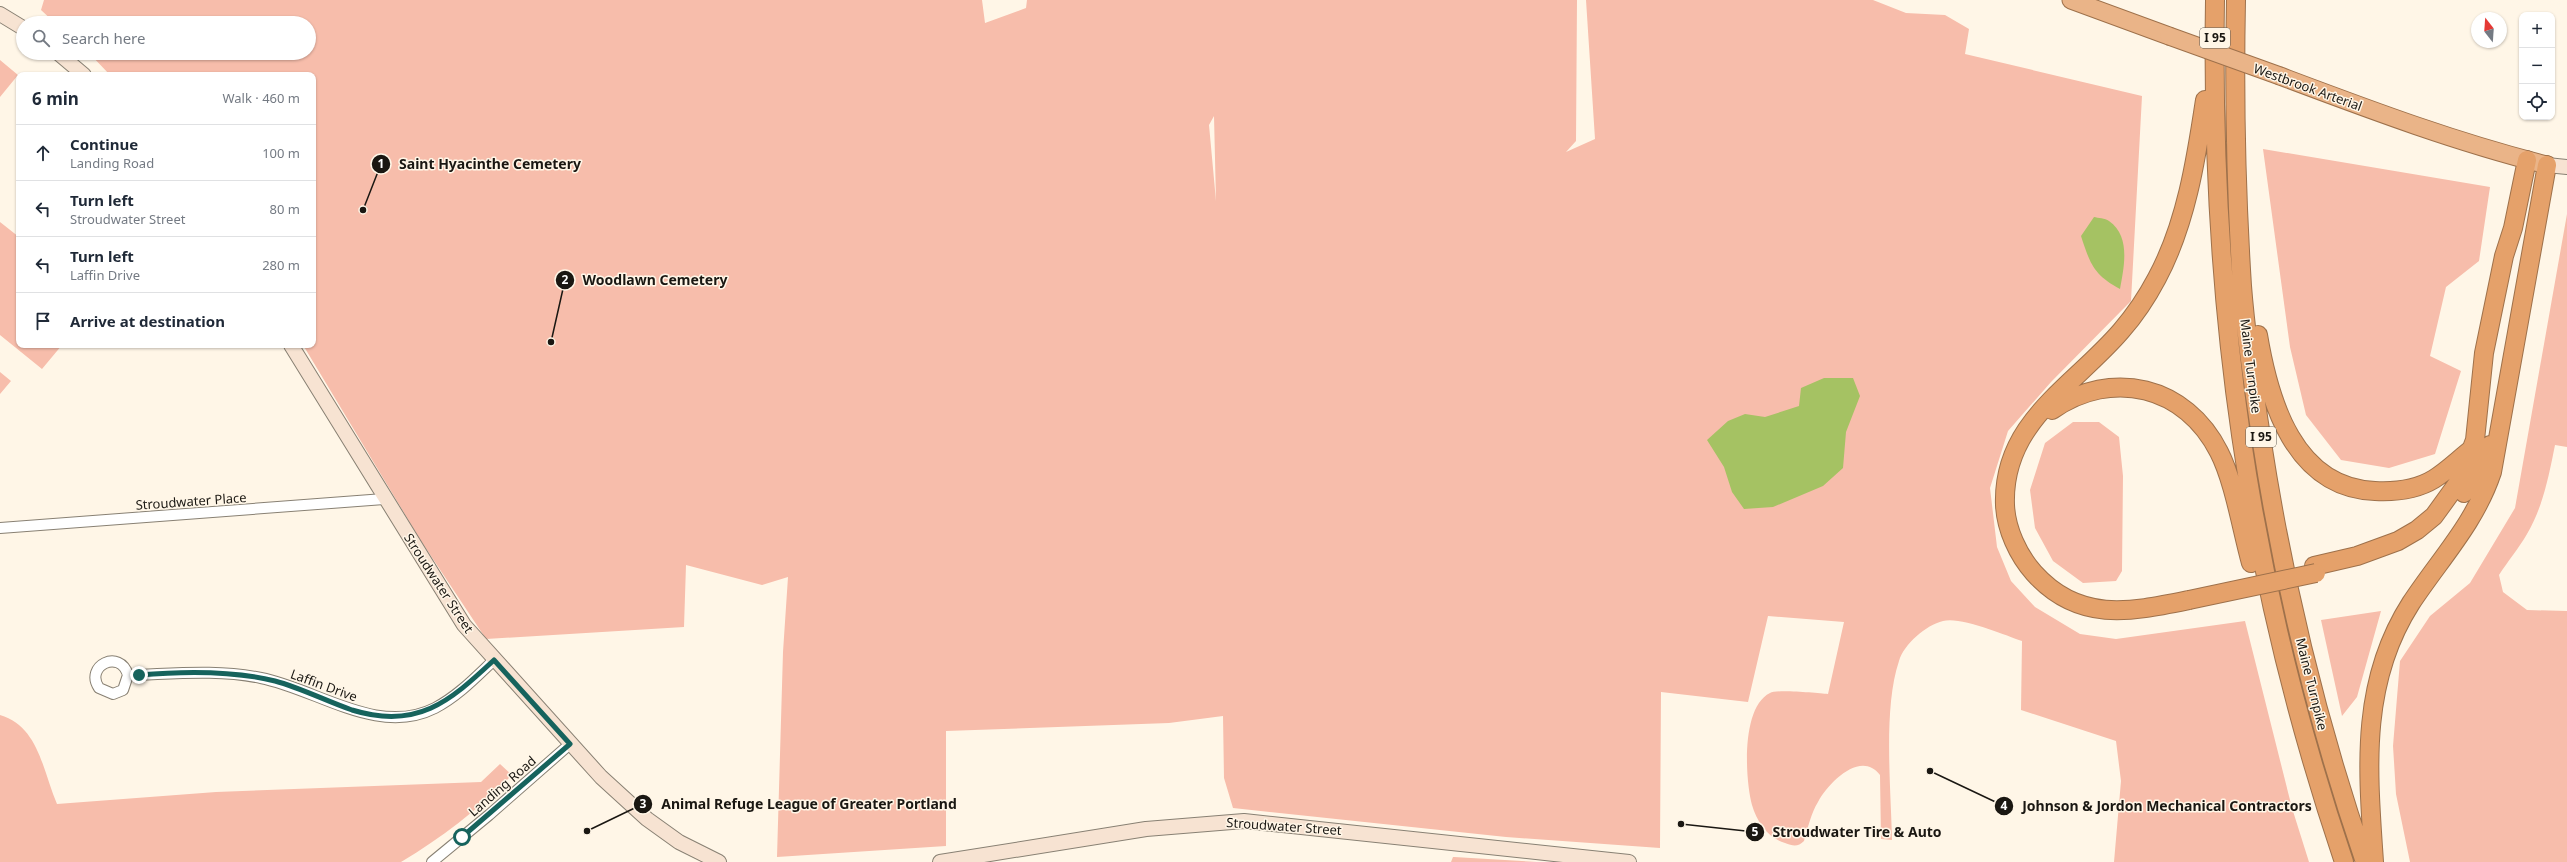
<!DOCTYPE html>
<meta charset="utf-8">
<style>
:root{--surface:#fff;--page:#f2f2f3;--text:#1f2937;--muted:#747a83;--line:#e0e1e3}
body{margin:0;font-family:"Noto Sans",sans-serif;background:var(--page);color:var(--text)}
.controls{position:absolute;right:12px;top:12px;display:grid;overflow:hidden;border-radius:8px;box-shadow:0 1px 3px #0004}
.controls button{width:36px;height:36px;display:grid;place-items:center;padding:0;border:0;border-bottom:1px solid var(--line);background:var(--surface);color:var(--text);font:20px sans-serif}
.compass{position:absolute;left:2471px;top:12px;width:36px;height:36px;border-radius:50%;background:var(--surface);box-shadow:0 1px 3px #0004;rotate:343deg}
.stop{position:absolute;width:12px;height:12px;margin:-9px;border:3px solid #16635d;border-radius:50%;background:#fff}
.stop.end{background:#16635d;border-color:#fff;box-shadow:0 1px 4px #0008}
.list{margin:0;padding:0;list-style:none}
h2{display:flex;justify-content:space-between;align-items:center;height:52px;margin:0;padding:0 16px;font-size:17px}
h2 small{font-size:13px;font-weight:400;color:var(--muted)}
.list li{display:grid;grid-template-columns:26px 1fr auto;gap:12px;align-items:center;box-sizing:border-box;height:56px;padding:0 16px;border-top:1px solid var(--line)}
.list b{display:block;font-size:15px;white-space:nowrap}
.list p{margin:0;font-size:13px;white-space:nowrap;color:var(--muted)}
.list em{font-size:13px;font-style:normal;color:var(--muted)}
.icon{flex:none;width:22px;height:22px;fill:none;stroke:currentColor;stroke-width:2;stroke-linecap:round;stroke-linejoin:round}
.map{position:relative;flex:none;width:2567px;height:862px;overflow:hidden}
.search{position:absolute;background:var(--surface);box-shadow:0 1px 3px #0004;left:16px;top:16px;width:300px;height:44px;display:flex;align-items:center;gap:10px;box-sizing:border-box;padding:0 14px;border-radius:22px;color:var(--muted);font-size:15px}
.panel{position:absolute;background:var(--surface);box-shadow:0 1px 3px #0004;left:16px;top:72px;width:300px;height:276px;border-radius:8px}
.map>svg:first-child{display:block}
.green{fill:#f7bdab;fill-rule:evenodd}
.water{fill:#a5c263}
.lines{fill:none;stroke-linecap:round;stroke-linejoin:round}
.minor-casing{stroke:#888073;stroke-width:12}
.secondary-casing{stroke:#888073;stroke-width:16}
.trunk-casing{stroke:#9e714b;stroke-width:19}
.motorway-casing{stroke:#9e714b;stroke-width:20}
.minor{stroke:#fff;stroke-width:10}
.secondary{stroke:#f7e3d2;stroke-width:14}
.trunk{stroke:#eab488;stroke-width:17}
.motorway{stroke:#e5a16a;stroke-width:18}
.trunk-bridge-casing{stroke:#9e714b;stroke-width:19;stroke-linecap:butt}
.motorway-bridge-casing{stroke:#9e714b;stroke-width:20;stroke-linecap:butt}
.trunk-bridge{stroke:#eab488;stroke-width:17}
.motorway-bridge{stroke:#e5a16a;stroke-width:18}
.route{stroke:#16635d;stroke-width:5}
.labels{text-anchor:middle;stroke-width:3;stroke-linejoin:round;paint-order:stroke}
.shield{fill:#fff6e7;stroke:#5f5a52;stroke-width:1}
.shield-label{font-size:12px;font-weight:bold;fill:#1a1712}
.street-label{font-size:13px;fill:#1a1712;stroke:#fff6e7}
.leader{fill:none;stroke:#1a1712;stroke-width:1.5}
.callout-dot{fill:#1a1712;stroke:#fff6e7;stroke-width:1.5}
.mark-label{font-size:12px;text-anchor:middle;font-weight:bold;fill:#fff}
.callout-label{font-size:14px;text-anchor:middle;font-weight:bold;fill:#1a1712;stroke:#fff6e7;stroke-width:3;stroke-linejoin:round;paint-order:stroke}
</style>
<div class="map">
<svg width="2567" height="862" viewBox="0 0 2567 862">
<rect width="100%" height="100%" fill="#fff6e7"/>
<path class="green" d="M44,0H982L985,23L1026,8L1027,0H1577L1576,141L1566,152L1595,139L1586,0H1873L1906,13L1945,15L1969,29L1965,54L2142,96L2131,301L2051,382L2008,431L1990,488L1997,547L2011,581L2035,607L2080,634L2116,639L2245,621L2292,808L2309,862H2114L2121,781L2116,741L2021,710L2022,641C2005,635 1960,616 1943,621C1926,625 1904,644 1899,661C1883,708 1891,789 1892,840L1881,839L1880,775C1861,750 1829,782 1818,802C1811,813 1808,828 1804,841C1798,847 1793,846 1785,843C1768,838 1757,822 1752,805C1745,779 1741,707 1770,693C1776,689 1817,693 1828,694L1844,622L1768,616L1748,702L1661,692L1660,848L1506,837L1233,808L1224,778L1223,716L1169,723L946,731V846L777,857L783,652L788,577L762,585L686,565L684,627L486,639L421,541L303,345H313V75H110L89,53H309V23H55L41,10ZM1214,116L1216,201L1209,125Z
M0,60L18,75L0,97Z
M2263,149L2490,187L2479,261L2446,287L2430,356L2461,371L2435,454L2389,468L2341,460L2306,415L2290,347Z
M2567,214V447L2555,445C2549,475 2543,507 2527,534C2519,548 2508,561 2499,575L2503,592L2527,610L2567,611V862H2410L2396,794L2393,746L2400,661L2430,616L2470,583L2515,508Z
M0,222L19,237V345H62L42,369L0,335Z
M0,372L11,381L0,394Z
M2073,422H2099L2119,437L2123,476L2122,571L2116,581L2083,583L2053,561L2035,528L2030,490L2045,443Z
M2381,611L2357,697L2342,716L2321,620Z
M0,715C39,726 43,772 57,804L216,792L481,782L500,764L512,775C478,810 443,837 401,862H0Z
M1453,857H1454L1537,862H1451Z"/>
<path class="water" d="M2094,217C2098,218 2105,218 2109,221C2131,236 2124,267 2120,289C2094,275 2090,264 2081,236Z
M1824,378H1853L1860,396L1846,432L1843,468L1823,486L1773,507L1744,509L1732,492L1724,467L1707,440L1728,421L1745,414L1765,417L1799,406L1801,388Z"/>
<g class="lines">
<defs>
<path id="minor" d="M0,528L384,499
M128,675L123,690L113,694L99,688C84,666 120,648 128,675C172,674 217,669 261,678C317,689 378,737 435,708C458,696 476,677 494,660
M432,862L489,815L570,744"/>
<path id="secondary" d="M0,14L23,28
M58,53L84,75
M2547,165L2567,167
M291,345L464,625L601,777L647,819L679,842L719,862
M940,862L1146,829L1244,821L1629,862"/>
<path id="trunk" d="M2071,0L2169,36
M2280,76C2368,109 2455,142 2547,165"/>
<path id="motorway" d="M2215,0C2210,301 2247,576 2344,862
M2236,0C2234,96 2236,191 2242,286C2246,339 2254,391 2262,443C2284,586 2318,726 2365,862
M2258,335C2269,401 2294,488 2375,491C2395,492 2416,490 2434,479C2447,471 2459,459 2472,449
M2052,410C2112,368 2186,386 2219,452C2234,481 2242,531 2251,563
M2464,493L2481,466L2490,445
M2314,566L2357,556L2398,541L2417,530L2434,516L2460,480L2475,440L2484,353L2504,256L2513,228L2527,160
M2189,600C2130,612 2079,623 2034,573C2018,555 2006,529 2005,505C2002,422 2073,387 2121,331C2135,315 2147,297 2157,278C2186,224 2196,160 2205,100
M2374,862C2368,772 2359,684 2411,603C2440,559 2475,523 2492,472L2547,165"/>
</defs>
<use href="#minor" class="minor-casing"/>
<use href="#secondary" class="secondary-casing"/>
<use href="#trunk" class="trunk-casing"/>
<use href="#motorway" class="motorway-casing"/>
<use href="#minor" class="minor"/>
<use href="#secondary" class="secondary"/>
<use href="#trunk" class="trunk"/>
<use href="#motorway" class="motorway"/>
<defs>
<path id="trunk-bridge" d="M2169,36L2280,76"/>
<path id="motorway-bridge" d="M2189,600L2316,573"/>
</defs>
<use href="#trunk-bridge" class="trunk-bridge-casing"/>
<use href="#motorway-bridge" class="motorway-bridge-casing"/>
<use href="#trunk-bridge" class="trunk-bridge"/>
<use href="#motorway-bridge" class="motorway-bridge"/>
</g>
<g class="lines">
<path class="route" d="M139,675C184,671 231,670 275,681C301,688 326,701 352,710C417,730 449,702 494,660L570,744L462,837"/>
</g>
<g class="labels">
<g class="shield">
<rect x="2200" y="28" width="30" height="20" rx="3"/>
<rect x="2246" y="427" width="30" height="20" rx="3"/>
</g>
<g class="shield-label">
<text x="2215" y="42">I 95</text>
<text x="2261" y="441">I 95</text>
</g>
<g class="street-label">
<text transform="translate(2308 87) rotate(20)" y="5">Westbrook Arterial</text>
<text transform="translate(2251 366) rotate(83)" y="5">Maine Turnpike</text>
<text transform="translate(191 501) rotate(-4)" y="5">Stroudwater Place</text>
<text transform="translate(439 583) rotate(57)" y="5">Stroudwater Street</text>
<text transform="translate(2312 684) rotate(76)" y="5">Maine Turnpike</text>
<text transform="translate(324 685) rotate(20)" y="5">Laffin Drive</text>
<text transform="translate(502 786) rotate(-41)" y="5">Landing Road</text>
<text transform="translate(1284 826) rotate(4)" y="5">Stroudwater Street</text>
</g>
</g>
<path class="leader" d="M363 210L381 164M551 342L565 280M587 831L643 804M1930 771L2004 806M1681 824L1755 832"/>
<g class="callout-dot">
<circle cx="363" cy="210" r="4"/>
<circle cx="551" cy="342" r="4"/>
<circle cx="587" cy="831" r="4"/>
<circle cx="1930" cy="771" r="4"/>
<circle cx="1681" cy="824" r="4"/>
<circle cx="381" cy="164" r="10"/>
<circle cx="565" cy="280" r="10"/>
<circle cx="643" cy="804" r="10"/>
<circle cx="2004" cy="806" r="10"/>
<circle cx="1755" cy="832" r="10"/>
</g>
<g class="mark-label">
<text x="381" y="168">1</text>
<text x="565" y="284">2</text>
<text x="643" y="808">3</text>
<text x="2004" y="810">4</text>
<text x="1755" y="836">5</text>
</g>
<g class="callout-label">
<text x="490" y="169">Saint Hyacinthe Cemetery</text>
<text x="655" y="285">Woodlawn Cemetery</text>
<text x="809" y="809">Animal Refuge League of Greater Portland</text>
<text x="2167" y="811">Johnson &amp; Jordon Mechanical Contractors</text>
<text x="1857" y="837">Stroudwater Tire &amp; Auto</text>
</g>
</svg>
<div class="controls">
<button>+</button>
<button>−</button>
<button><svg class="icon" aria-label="locate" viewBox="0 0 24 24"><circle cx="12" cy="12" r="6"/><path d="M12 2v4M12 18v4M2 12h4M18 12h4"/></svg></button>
</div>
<svg class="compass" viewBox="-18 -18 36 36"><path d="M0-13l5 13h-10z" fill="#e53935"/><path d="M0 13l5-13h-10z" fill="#747a83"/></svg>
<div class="stop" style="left:462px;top:837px"></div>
<div class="stop end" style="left:139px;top:675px"></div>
<div class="search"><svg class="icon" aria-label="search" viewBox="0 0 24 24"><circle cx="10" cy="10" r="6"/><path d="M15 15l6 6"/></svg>Search here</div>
<section class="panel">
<h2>6 min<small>Walk · 460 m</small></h2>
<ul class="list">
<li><svg class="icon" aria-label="ahead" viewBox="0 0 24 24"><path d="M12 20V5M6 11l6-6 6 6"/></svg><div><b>Continue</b><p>Landing Road</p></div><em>100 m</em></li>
<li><svg class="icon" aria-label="left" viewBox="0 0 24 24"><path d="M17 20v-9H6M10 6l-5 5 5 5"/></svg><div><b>Turn left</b><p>Stroudwater Street</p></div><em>80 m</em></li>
<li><svg class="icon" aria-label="left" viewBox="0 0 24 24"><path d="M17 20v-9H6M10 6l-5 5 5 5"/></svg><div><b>Turn left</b><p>Laffin Drive</p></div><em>280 m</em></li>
<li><svg class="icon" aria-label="arrive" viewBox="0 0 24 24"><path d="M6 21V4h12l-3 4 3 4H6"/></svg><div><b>Arrive at destination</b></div></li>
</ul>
</section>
</div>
